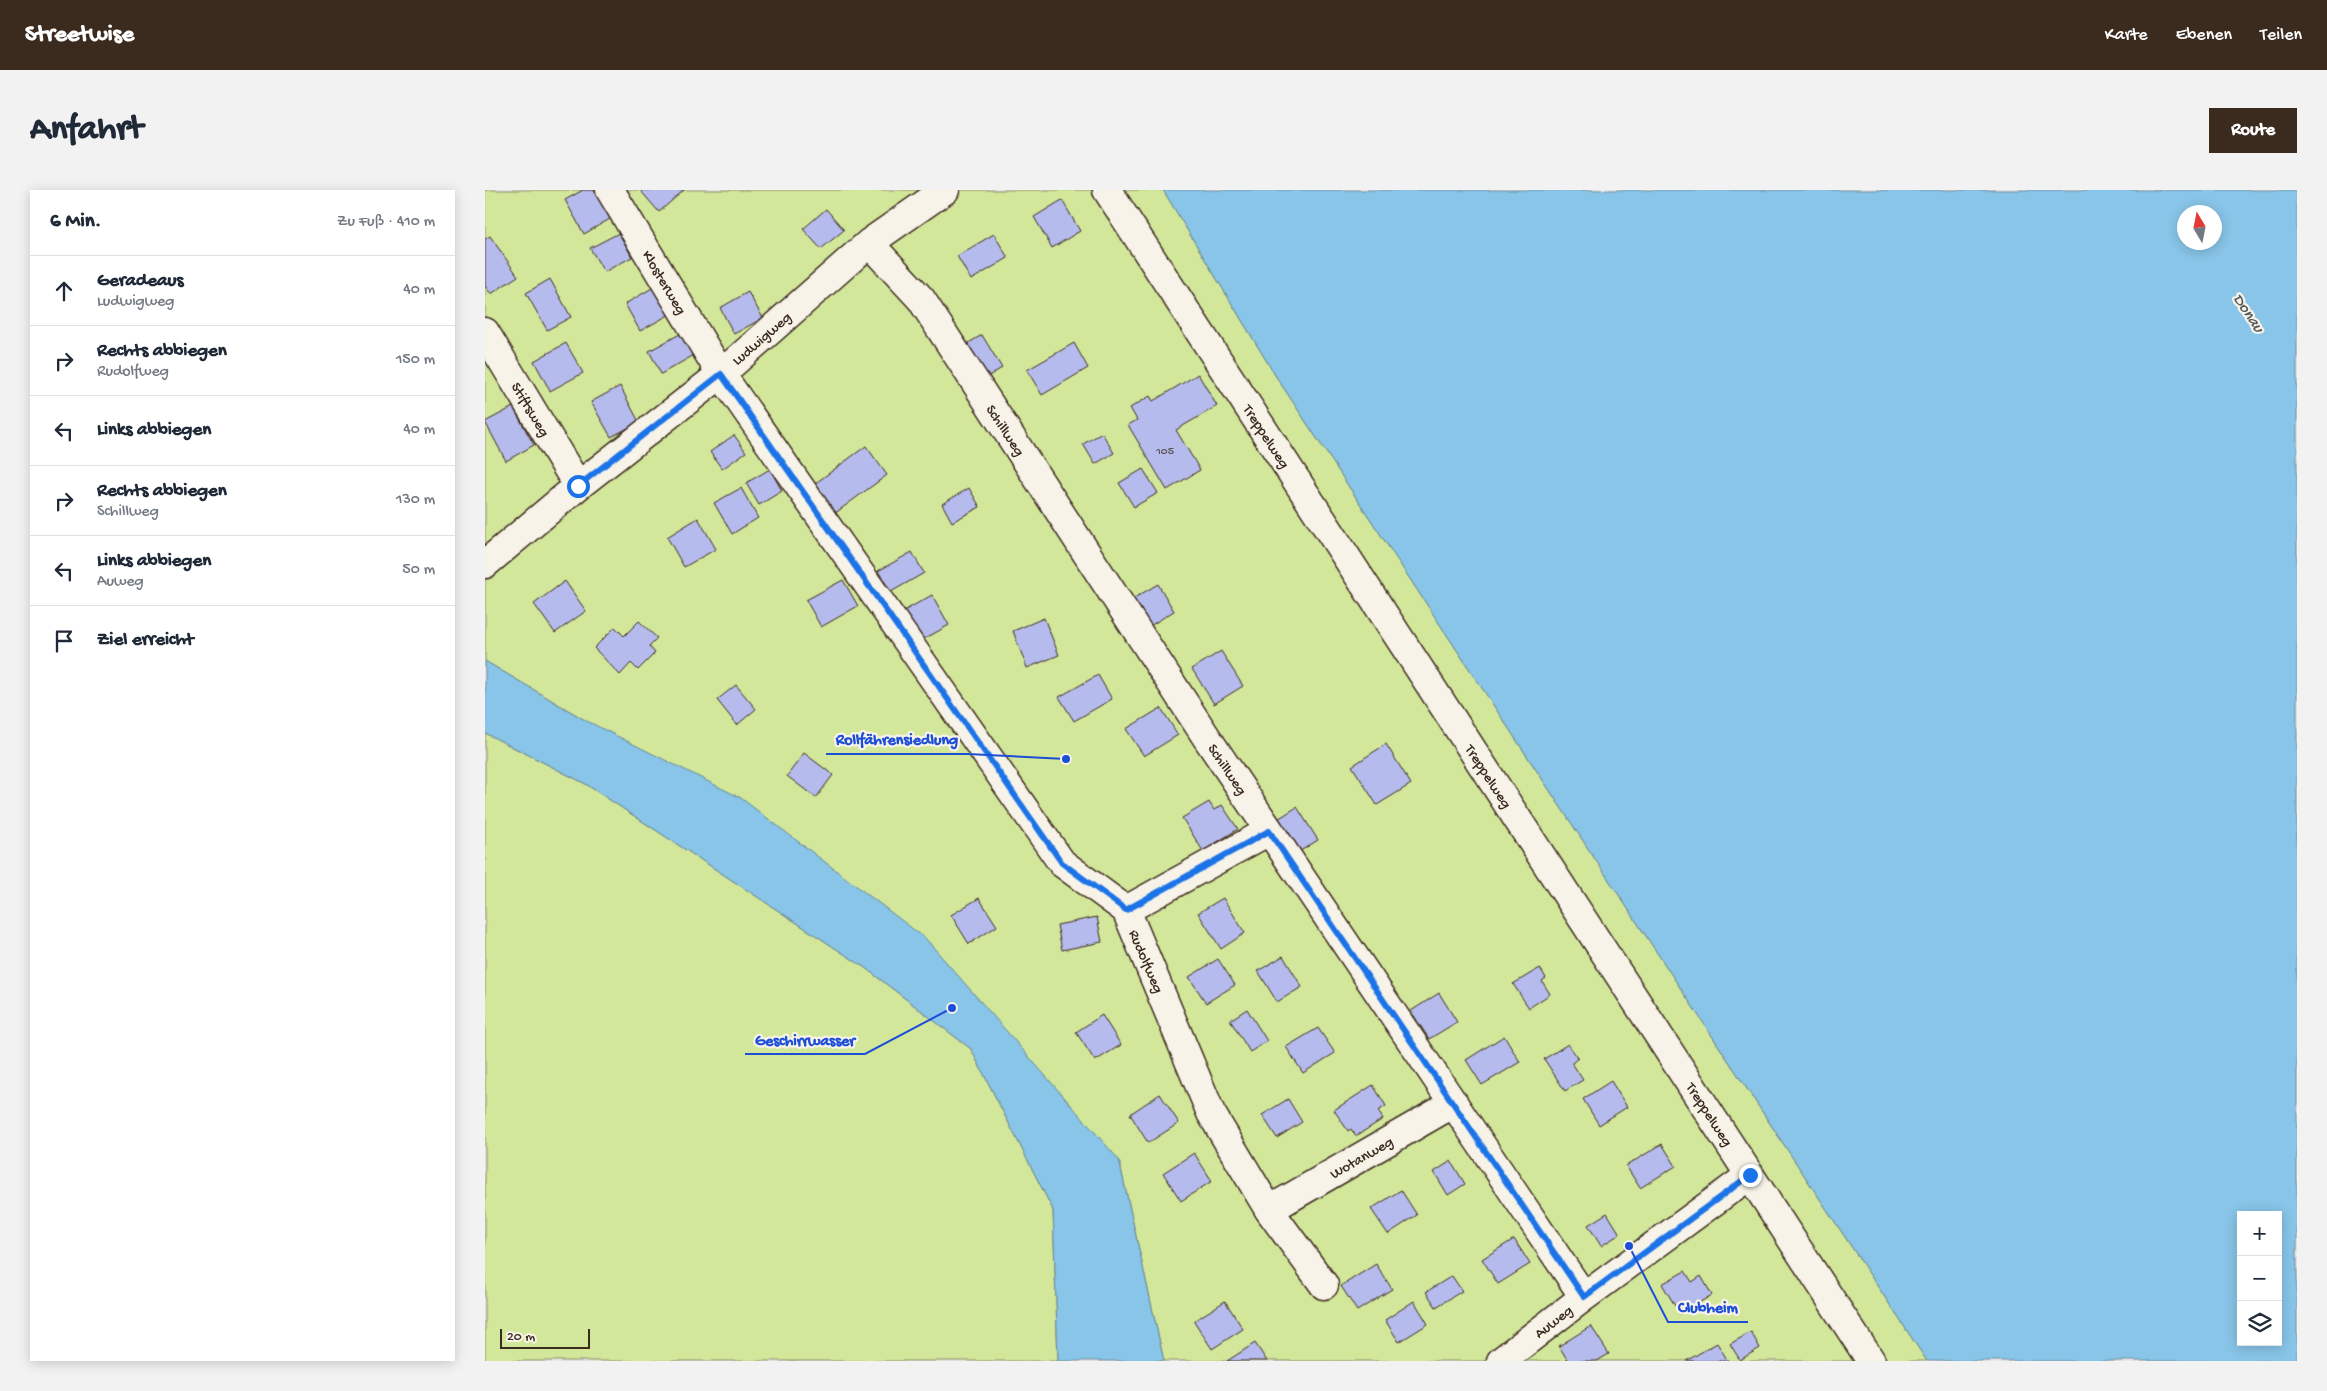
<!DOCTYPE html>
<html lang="de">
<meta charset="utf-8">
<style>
:root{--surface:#fff;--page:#f2f2f3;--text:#1f2937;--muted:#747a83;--line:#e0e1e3;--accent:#3b2a1e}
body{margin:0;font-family:"Gochi Hand",sans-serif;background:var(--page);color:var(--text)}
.controls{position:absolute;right:15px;bottom:15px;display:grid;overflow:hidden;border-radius:0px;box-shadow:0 2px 12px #0003}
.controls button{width:45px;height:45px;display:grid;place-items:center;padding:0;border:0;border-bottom:1px solid var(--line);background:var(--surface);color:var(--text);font:25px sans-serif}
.compass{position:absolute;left:1692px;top:15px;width:45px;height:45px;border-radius:50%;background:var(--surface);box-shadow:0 2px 12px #0003;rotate:350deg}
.scale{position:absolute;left:15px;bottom:12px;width:90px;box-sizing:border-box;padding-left:5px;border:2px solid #3b2a1e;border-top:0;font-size:14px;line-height:18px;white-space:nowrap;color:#3b2a1e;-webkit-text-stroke:4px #f7f3e8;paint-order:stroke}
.stop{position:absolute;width:15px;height:15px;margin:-11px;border:4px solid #1a73e8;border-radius:50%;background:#fff}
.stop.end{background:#1a73e8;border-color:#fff;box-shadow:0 1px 5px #0008}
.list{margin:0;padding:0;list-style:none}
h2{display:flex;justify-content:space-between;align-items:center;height:65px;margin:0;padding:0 20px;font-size:21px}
h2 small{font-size:16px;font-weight:400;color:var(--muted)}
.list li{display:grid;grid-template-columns:32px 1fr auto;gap:15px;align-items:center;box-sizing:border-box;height:70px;padding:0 20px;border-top:1px solid var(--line)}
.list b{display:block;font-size:19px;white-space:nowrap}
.list p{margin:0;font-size:16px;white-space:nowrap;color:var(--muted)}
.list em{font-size:16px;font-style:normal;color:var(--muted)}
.icon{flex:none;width:28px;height:28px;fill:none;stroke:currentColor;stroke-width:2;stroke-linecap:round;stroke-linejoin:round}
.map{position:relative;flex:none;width:1812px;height:1171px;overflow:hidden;border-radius:0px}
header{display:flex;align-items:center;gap:30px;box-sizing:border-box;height:70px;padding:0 25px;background:var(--accent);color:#fff}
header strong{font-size:24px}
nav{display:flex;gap:28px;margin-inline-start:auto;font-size:18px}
.intro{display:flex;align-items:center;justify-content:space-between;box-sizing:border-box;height:120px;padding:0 30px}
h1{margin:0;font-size:35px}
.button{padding:12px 22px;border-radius:0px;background:var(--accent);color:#fff;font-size:18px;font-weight:700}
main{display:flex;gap:30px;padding:0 30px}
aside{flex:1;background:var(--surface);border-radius:0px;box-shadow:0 2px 12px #0003}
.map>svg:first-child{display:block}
.green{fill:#d3e79b;stroke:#87885c}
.water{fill:#88c5e8;stroke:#698797;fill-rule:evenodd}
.building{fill:#b5bbed;stroke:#3b2a1e}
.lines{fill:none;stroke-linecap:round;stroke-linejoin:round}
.minor-casing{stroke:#3b2a1e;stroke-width:31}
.minor{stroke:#f7f3e8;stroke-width:28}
.route{stroke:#1a73e8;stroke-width:6}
.labels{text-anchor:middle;stroke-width:4.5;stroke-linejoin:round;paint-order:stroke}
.number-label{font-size:12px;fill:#5a4e52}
.street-label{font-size:15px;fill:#3b2a1e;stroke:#f7f3e8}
.water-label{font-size:16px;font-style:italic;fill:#52585b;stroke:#f7f3e8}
.leader{fill:none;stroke:#1d4ed8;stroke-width:2}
.callout-dot{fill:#1d4ed8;stroke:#f7f3e8;stroke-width:2}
.callout-label{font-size:16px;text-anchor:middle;font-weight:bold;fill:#1d4ed8;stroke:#f7f3e8;stroke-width:4.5;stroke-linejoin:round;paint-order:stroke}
</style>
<header>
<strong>Streetwise</strong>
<nav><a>Karte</a><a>Ebenen</a><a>Teilen</a></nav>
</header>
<div class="intro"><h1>Anfahrt</h1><a class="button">Route</a></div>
<main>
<aside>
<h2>6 Min.<small>Zu Fuß · 410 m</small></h2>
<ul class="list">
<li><svg class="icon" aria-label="ahead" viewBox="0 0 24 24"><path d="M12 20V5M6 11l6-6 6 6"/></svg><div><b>Geradeaus</b><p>Ludwigweg</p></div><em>40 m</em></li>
<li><svg class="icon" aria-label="right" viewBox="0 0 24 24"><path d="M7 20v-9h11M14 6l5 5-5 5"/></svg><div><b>Rechts abbiegen</b><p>Rudolfweg</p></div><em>150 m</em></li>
<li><svg class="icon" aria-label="left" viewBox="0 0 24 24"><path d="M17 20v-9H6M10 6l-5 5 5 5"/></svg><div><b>Links abbiegen</b></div><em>40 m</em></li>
<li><svg class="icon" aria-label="right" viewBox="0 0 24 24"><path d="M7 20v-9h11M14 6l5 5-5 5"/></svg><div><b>Rechts abbiegen</b><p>Schillweg</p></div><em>130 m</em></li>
<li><svg class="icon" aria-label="left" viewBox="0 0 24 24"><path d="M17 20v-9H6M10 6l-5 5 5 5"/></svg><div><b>Links abbiegen</b><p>Auweg</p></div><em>50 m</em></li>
<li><svg class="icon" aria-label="arrive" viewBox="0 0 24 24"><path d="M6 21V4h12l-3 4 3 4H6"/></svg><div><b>Ziel erreicht</b></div></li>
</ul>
</aside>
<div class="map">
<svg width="1812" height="1171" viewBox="0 0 1812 1171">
<rect width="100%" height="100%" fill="#eae8e9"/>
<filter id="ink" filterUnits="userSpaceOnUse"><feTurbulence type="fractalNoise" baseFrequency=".02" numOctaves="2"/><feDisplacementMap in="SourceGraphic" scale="10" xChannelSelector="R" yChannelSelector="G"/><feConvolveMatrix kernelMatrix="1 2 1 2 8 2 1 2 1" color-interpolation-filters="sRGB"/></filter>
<g filter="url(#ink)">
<path class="green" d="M0,0H678L790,185L1442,1171H679L634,970L100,530L0,471Z
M0,543L99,593L379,777L486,859L568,1020L573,1171H0Z"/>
<path class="water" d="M678,0H1812V1171H1442L790,185ZM1700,22H1730V52H1700ZM1756,1025H1793V1152H1756Z
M0,471L100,530L256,608L441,749L634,970L679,1171H573L568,1020L486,859L379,777L99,593L0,543Z"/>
<path class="building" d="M98,0H109L125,29L99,44L80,10Z
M155,0H199L174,22Z
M577,10L595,41L567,58L549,27Z
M341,19L359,40L336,59L318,39Z
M134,43L147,67L119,82L105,58Z
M509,44L523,68L486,90L472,66Z
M5,46L33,86L6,104L0,96V49Z
M65,89L86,127L62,140L41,103Z
M174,94L189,122L155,141L140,114Z
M263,102L278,128L249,144L235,118Z
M204,139L216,161L176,184L164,161Z
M497,145L517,178L495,191L475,158Z
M81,153L98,183L65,201L49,171Z
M589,153L603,178L557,205L542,180Z
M713,184L732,216L691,240L715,280L682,300L643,235L652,230L645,218L665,206L668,211Z
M135,196L154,232L126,247L106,212Z
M28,217L49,255L21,271L0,232Z
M617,243L629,263L610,274L598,254Z
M249,245L261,262L237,279L225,262Z
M381,256L402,285L349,324L328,295Z
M285,279L297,301L274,315L261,293Z
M658,279L673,303L649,317L634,293Z
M256,298L273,328L247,344L229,313Z
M484,298L495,317L467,332L457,314Z
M213,328L231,359L199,377L182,347Z
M427,362L439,383L406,402L393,381Z
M358,390L373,416L336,437L321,410Z
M80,391L101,421L70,443L49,414Z
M673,394L689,421L660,439L644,411Z
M447,405L464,435L434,452L417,422Z
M559,428L574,465L542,478L528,441Z
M154,431L172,448L164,456L170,463L153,480L146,473L135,485L109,458L130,437L139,446Z
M736,461L758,496L729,514L707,479Z
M613,485L627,509L589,531L574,507Z
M251,495L271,519L252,535L232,510Z
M676,518L693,545L659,566L641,539Z
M901,554L926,594L892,615L867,576Z
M319,563L348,585L331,608L302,586Z
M724,612L729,620L737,615L753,639L718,661L697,628Z
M812,617L833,650L809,665L788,632Z
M494,708L512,736L484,754L466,725Z
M738,708L760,743L736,759L713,723Z
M612,727L617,752L577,760L572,735Z
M798,766L817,797L792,812L773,781Z
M733,769L750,795L721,813L704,787Z
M1055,778L1061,788L1057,791L1065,804L1044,818L1028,794Z
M954,803L972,832L944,849L926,821Z
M762,819L782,851L765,862L745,830Z
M617,825L636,855L610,871L591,842Z
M833,838L850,863L818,883L801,857Z
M1019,846L1035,872L997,895L981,870Z
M1083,854L1093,868L1087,873L1098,890L1080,901L1059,869Z
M1126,891L1142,917L1114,935L1098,909Z
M888,895L901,916L893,921L898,929L871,946L866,939L863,941L849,920Z
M675,904L694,933L663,953L645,924Z
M803,909L817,932L792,948L777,925Z
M1177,954L1191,976L1155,998L1141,976Z
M709,963L727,991L696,1011L678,983Z
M966,971L980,994L963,1005L949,982Z
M916,1000L932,1025L903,1044L886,1019Z
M1122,1023L1135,1044L1116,1056L1103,1035Z
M1029,1049L1045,1074L1013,1094L997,1069Z
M891,1074L907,1099L872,1121L856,1096Z
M1200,1081L1207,1092L1216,1086L1227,1105L1195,1124L1177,1094Z
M967,1086L977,1101L951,1117L941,1102Z
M740,1111L758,1139L727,1159L709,1131Z
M929,1111L943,1134L914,1152L900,1130Z
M1106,1136L1124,1164L1112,1171H1083L1074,1156Z
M1266,1142L1275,1158L1255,1170L1245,1154Z
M770,1153L782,1171H742Z
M1232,1153L1243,1171H1201Z"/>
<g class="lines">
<defs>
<path id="minor" d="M125,0L236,184L577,673L641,720L726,923L784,1020L839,1095
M622,0L1386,1171
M384,53L436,109L722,548L1099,1107
M0,142L93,296
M0,374L93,296L236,184L384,53L460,0
M641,720L784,641
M784,1020L969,913
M1016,1171L1099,1107L1265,985"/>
</defs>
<use href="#minor" class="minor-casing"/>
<use href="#minor" class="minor"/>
</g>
</g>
<g class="lines" filter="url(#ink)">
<path class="route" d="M93,296L236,184L577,673L641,720L784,641L1099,1107L1265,985"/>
</g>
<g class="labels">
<g class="number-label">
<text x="680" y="264">105</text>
</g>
<g class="street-label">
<text transform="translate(180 92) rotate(59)" y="5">Klosterweg</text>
<text transform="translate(276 148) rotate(-41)" y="5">Ludwigweg</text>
<text transform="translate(46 219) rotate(59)" y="5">Stiftsweg</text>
<text transform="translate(521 240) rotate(57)" y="5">Schillweg</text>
<text transform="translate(782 246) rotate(57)" y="5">Treppelweg</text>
<text transform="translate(743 579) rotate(56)" y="5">Schillweg</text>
<text transform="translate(1004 586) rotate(57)" y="5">Treppelweg</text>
<text transform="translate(662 771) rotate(67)" y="5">Rudolfweg</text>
<text transform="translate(1225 924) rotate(57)" y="5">Treppelweg</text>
<text transform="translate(876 967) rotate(-30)" y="5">Wotanweg</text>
<text transform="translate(1068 1131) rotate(-38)" y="5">Auweg</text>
</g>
<g class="water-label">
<text transform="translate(1765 122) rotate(56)" y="6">Donau</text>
</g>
</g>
<path class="leader" d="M581 569L483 564H341M467 818L380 864H260M1144 1056L1183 1132H1263"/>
<g class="callout-dot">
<circle cx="581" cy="569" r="5"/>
<circle cx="467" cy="818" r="5"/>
<circle cx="1144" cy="1056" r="5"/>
</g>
<g class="callout-label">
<text x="412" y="554">Rollfährensiedlung</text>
<text x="320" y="855">Geschirrwasser</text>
<text x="1223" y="1122">Clubheim</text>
</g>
</svg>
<div class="controls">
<button>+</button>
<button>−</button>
<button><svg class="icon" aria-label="layers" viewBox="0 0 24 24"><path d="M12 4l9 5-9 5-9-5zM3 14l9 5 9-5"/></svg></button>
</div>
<svg class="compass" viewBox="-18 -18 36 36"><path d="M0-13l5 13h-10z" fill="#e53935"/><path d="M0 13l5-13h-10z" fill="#747a83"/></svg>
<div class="scale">20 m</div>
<div class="stop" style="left:93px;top:296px"></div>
<div class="stop end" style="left:1265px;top:985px"></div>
</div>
</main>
